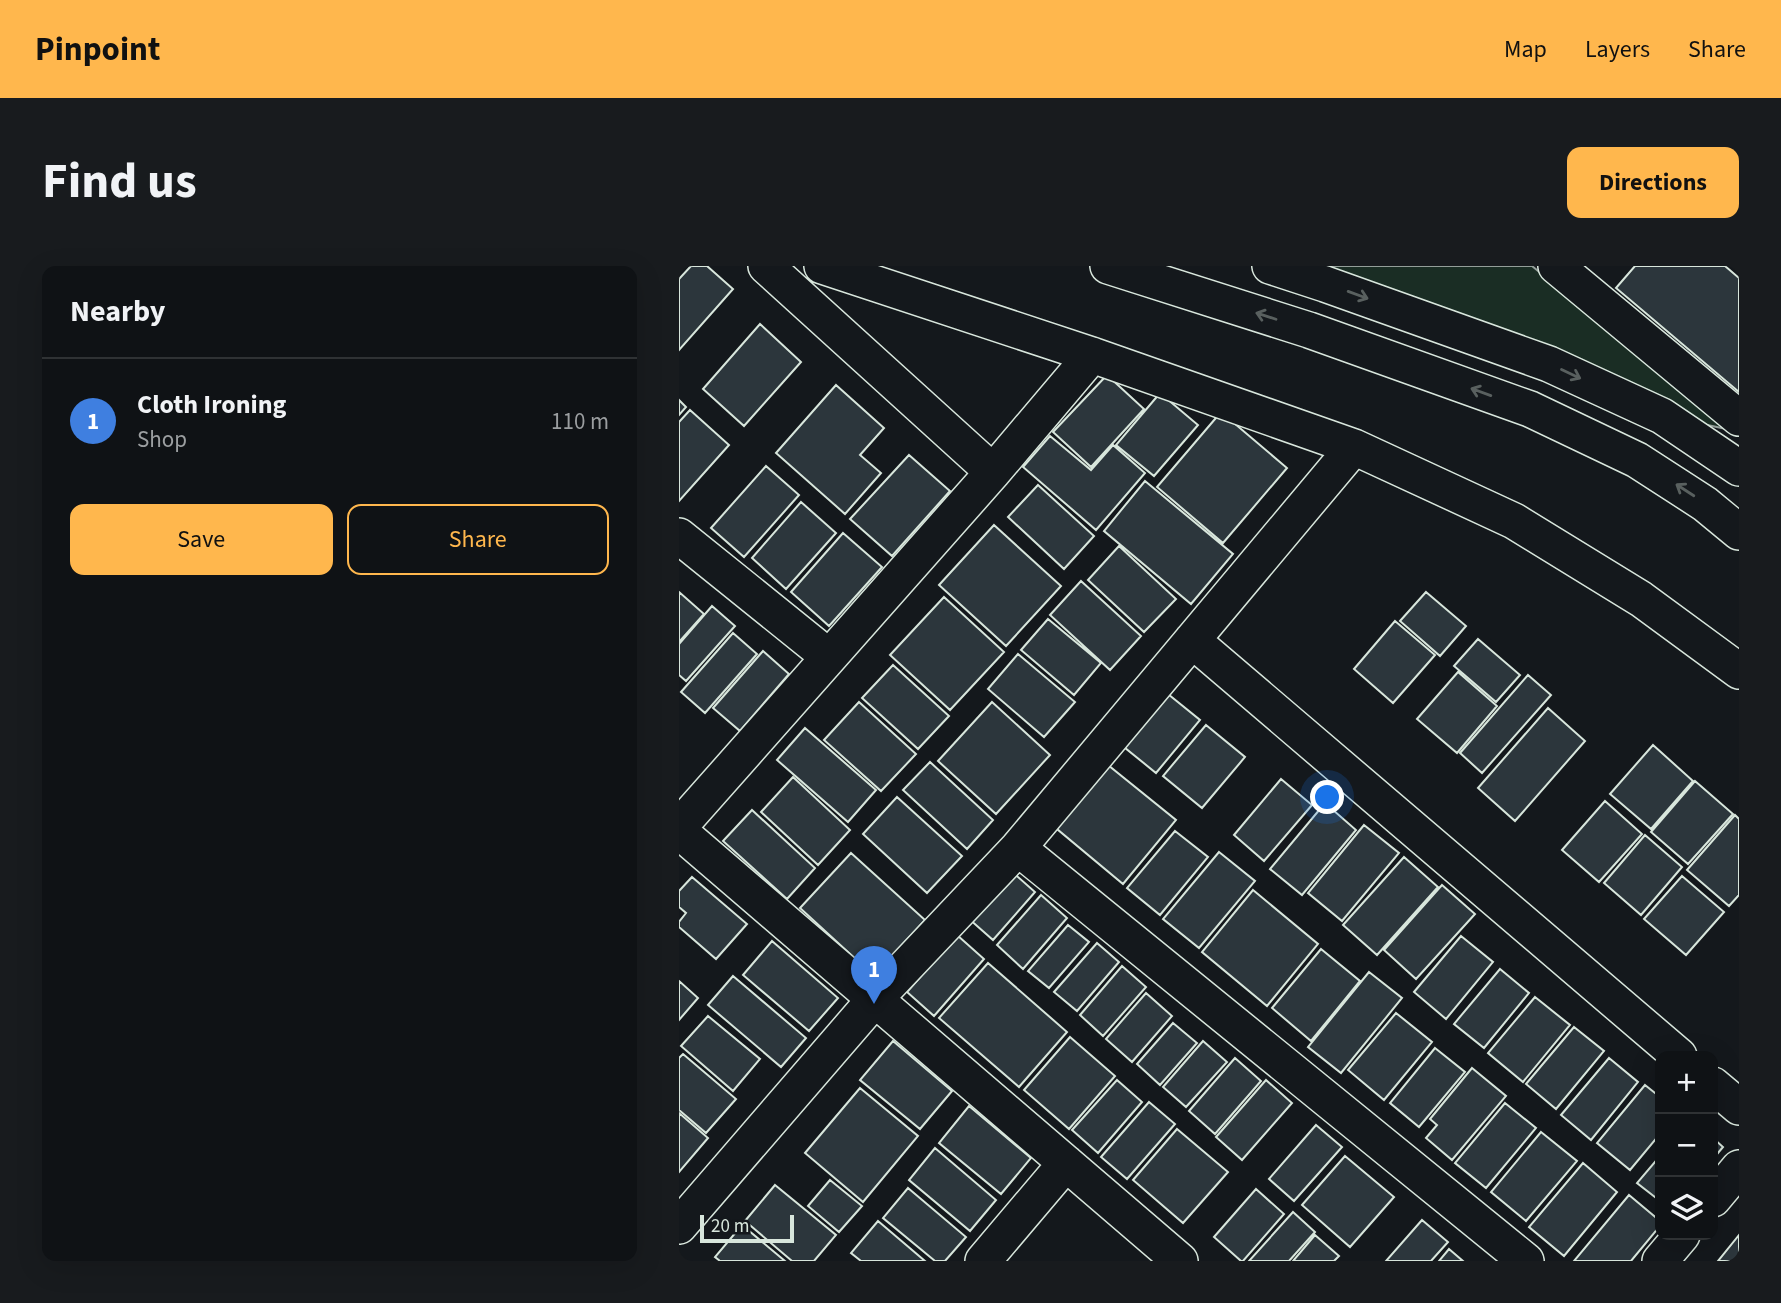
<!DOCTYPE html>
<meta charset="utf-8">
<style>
:root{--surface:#0f1215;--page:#181b1e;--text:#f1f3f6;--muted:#9b9ea0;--line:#2f3234;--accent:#ffb74d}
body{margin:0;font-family:"Source Sans 3",sans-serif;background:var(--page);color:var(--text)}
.controls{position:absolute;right:21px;bottom:21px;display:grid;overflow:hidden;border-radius:14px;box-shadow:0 7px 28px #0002}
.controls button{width:63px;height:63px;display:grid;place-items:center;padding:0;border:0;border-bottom:2px solid var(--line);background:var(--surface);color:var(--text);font:35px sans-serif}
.scale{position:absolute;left:21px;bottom:18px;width:94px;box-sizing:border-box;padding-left:7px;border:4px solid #d8e6dc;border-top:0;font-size:19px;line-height:24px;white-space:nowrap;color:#d8e6dc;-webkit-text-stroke:5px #14181c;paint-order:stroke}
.you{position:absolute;left:649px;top:532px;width:24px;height:24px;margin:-18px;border:5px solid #fff;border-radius:50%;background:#1a73e8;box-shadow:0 0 0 10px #1a73e833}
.badge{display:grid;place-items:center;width:46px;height:46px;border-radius:50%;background:var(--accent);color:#fff;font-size:23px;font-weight:700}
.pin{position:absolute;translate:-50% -58px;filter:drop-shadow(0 2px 4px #0008)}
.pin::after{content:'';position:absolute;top:37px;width:24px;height:21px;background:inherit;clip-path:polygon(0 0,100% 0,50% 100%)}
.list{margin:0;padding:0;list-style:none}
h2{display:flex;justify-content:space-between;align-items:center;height:91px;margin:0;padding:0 28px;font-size:30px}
h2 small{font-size:23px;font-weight:400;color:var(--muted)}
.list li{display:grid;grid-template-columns:46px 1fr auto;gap:21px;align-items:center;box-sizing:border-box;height:126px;padding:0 28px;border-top:2px solid var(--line)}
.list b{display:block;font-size:26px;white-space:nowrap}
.list p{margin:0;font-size:23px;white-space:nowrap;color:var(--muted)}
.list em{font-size:23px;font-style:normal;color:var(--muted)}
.actions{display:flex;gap:14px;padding:21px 28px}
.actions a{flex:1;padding:16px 0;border:2px solid var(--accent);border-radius:14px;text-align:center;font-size:24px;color:var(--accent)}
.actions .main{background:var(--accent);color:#111}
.icon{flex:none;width:38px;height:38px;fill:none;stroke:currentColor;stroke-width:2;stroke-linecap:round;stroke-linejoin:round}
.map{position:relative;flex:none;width:1060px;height:995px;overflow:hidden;border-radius:14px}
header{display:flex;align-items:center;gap:42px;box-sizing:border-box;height:98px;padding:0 35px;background:var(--accent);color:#111}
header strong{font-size:33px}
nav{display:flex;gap:38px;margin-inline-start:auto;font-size:24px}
.intro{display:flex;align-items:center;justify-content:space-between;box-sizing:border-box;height:168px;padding:0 42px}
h1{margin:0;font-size:49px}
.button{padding:18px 32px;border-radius:14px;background:var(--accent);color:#111;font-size:24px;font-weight:700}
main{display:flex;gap:42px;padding:0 42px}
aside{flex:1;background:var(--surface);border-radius:14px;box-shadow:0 7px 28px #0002}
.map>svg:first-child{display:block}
.green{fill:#1a2d24;stroke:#939e99;stroke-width:2}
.building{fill:#2c363c;stroke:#d8e6dc;stroke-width:2}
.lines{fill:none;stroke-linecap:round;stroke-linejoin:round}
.minor-casing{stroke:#d8e6dc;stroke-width:38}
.minor{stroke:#14181c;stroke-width:35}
.oneway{stroke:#59605f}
</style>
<header>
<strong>Pinpoint</strong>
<nav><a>Map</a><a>Layers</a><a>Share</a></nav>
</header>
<div class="intro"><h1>Find us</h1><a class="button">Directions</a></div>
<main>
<aside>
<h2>Nearby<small></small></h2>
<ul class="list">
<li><span class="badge" style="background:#3f7fe0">1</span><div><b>Cloth Ironing</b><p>Shop</p></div><em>110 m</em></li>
</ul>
<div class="actions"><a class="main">Save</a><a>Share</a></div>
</aside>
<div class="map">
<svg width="1060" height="995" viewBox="0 0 1060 995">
<rect width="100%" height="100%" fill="#14181c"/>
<path class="green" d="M623,0H853L1052,164L1000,153Z"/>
<path class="building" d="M12,0H28L54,23L0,84V13Z
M956,0H1046L1060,12V126L937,22Z
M81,58L122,96L65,160L24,123Z
M428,109L465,143L412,201L374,166Z
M157,119L205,162L181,189L202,207L166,248L97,187Z
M481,127L519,159L475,210L437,179Z
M0,134L7,141L0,149Z
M11,144L50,179L0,235V156Z
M542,146L608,202L544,277L478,221Z
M371,170L412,204L434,179L466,207L417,264L344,201Z
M230,189L271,225L213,290L171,253Z
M87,200L120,229L65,291L32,262Z
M466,215L554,288L512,338L425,265Z
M359,219L415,270L385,303L329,251Z
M122,236L157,267L107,323L73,292Z
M315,259L382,320L327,380L260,319Z
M164,267L203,301L150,360L112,326Z
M440,280L497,333L465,366L409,314Z
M402,315L462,370L431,404L371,349Z
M0,326L25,348L0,376Z
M747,326L787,360L761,390L721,355Z
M265,331L325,386L271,444L211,389Z
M33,340L56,360L7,415L0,409V378Z
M369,353L422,397L395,429L342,384Z
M716,355L756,389L714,437L675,403Z
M54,367L78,388L26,447L2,426Z
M799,373L841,409L817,436L775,400Z
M84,385L110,408L61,465L34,442Z
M339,388L396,436L365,471L309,423Z
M214,399L270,450L239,483L183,432Z
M779,406L818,440L778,487L738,453Z
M849,409L872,429L803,507L781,487Z
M484,424L521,454L477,507L440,477Z
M180,436L237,488L202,525L145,474Z
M313,436L371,489L317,548L259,495Z
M869,442L906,475L836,555L799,522Z
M527,459L566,491L523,542L484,510Z
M126,462L197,524L169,556L98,494Z
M974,479L1014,515L972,563L931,528Z
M424,495L497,554L444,618L372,558Z
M251,496L314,554L288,583L224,524Z
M114,511L171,564L139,599L82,546Z
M602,513L633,539L585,595L555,569Z
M1016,515L1054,548L1009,598L972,566Z
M218,531L283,590L248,627L184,568Z
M926,535L963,568L920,616L883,584Z
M646,537L677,564L623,629L591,603Z
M73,544L136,602L108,633L44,575Z
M1056,549L1060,553V629L1050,640L1008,604Z
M685,559L720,587L663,655L629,627Z
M496,565L529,591L481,649L448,622Z
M966,569L1003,601L962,649L925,617Z
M540,586L576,615L520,682L484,653Z
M172,587L246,654L195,710L121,642Z
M725,591L759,621L698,689L664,659Z
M331,604L356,626L314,674L289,652Z
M1003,610L1045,646L1007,689L965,653Z
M13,611L68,658L37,693L0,661V656L7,647L0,641V625Z
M763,619L796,648L737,713L705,684Z
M574,624L639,678L588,740L523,686Z
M362,629L388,652L344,703L318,679Z
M389,659L410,676L370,722L349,705Z
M278,669L305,693L255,750L228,726Z
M782,670L814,696L767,753L735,726Z
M93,675L159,732L130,765L64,709Z
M418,677L440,696L398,745L375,726Z
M642,683L681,715L632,775L593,742Z
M309,697L388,766L340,821L260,752Z
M443,700L467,721L424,770L401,749Z
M821,703L850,727L805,782L775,758Z
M690,706L723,732L662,807L629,781Z
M54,710L127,772L102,801L29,739Z
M0,715L19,732L0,754Z
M467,727L493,750L453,796L427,773Z
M856,731L891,759L844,816L809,787Z
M717,747L753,776L705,834L669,804Z
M29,750L81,793L54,825L2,780Z
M494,757L518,777L481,819L458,798Z
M895,761L925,785L877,843L847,818Z
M391,771L436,810L390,863L345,824Z
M214,775L273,825L241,863L181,814Z
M524,775L548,796L507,841L484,821Z
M756,782L786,806L740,861L711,837Z
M4,788L57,833L27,867L0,844V792Z
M556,792L582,815L536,868L510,845Z
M930,792L959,816L912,874L882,849Z
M793,802L827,830L773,894L747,872L758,859L751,853Z
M438,814L463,836L419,887L393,864Z
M587,814L613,837L563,894L537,871Z
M966,819L981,831V868L951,904L918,877Z
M181,822L239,870L184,936L126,887Z
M470,836L496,858L448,913L422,891Z
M826,837L857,862L807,922L776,897Z
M290,840L352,892L322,928L260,877Z
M0,847L29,872L0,906Z
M637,859L663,881L615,935L590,913Z
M498,863L549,906L504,957L454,914Z
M862,866L898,895L847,955L812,926Z
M1034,872L1044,881L1034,893Z
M256,882L317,934L291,965L230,914Z
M666,890L715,931L671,981L623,939Z
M981,890V935L958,917Z
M904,897L938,926L885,990L850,961Z
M151,914L183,940L160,966L129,940Z
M96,919L157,969L135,995H113L66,955Z
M229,922L287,971L266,995H256L204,952Z
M577,923L605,948L564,995H562L535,971Z
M950,929L981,955V960L952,995H895Z
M614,946L636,966L610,995H570Z
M743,954L769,976L752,995H707Z
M199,955L246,995H182L172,987Z
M63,959L106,995H41L36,991Z
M636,969L660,990L655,995H614Z
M1060,969V995H1039Z
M770,983L784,995H760Z"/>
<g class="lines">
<defs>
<path id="minor" d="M87,0L314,206
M143,0L413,89L675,181L835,255L962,333L1060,405
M429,0L630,64L851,143L958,194L1026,238L1060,266
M591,0L646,18L870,98L983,150L1060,202
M877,0L1060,152
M0,270L150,391
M513,374L1000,790
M0,561L314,206L413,89
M0,565L501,995
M339,582L847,995
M1034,819L1060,841
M1034,933L1060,902
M0,960L196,733L339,582L675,181
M304,995L387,897
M981,995L1003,969"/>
</defs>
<use href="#minor" class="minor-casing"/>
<use href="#minor" class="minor"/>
</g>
<defs><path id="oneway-shaft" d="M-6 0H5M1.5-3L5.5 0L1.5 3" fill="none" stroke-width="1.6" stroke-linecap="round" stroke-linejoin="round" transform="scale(1.75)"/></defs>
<g class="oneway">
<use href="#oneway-shaft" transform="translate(679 29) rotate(20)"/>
<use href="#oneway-shaft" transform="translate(587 50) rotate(-162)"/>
<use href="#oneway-shaft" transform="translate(892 108) rotate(25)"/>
<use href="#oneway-shaft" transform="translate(802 126) rotate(-160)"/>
<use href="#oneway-shaft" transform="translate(1006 224) rotate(-147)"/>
</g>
</svg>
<div class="controls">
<button>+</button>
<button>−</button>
<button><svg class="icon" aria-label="layers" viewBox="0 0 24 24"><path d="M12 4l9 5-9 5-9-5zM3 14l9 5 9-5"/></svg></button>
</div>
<div class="scale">20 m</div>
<div class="you"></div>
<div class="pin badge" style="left:195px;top:738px;background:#3f7fe0">1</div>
</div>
</main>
